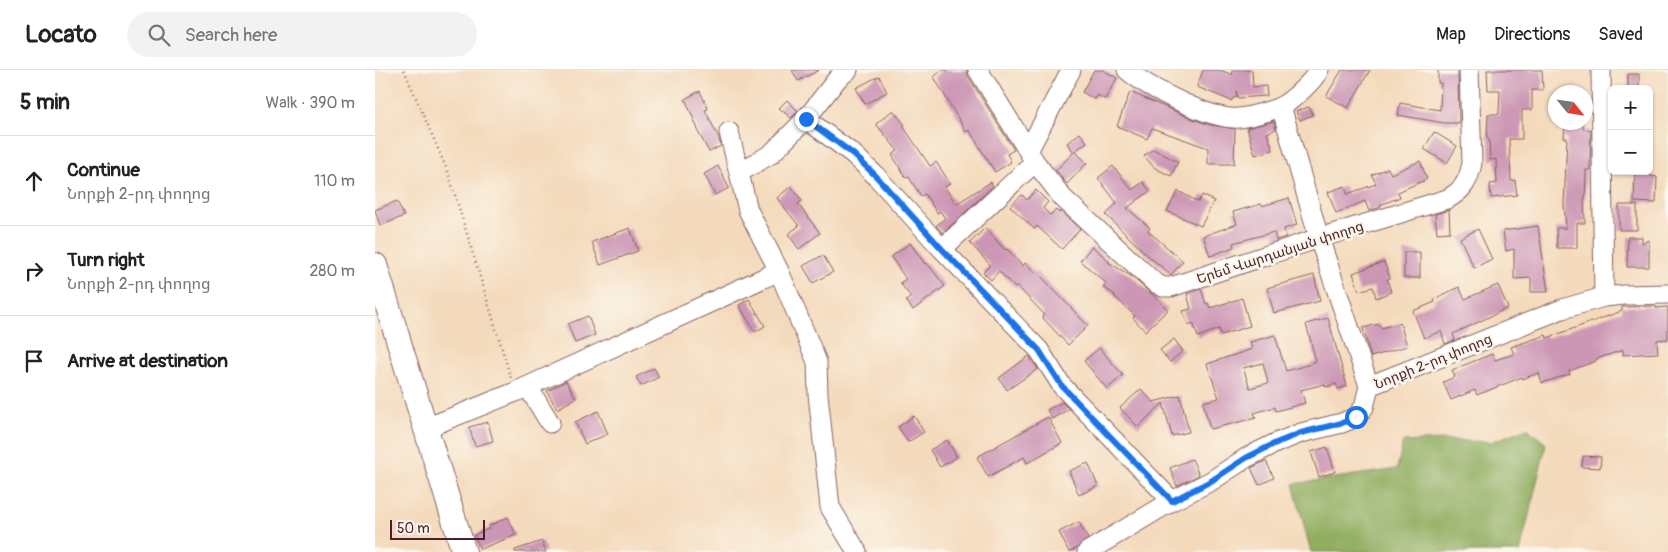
<!DOCTYPE html>
<meta charset="utf-8">
<style>
:root{--surface:#fff;--page:#f2f2f2;--text:#222;--muted:#767676;--line:#e0e0e0}
body{margin:0;font-family:Pangolin,"Noto Sans Armenian",sans-serif;background:var(--page);color:var(--text)}
.controls{position:absolute;right:15px;top:15px;display:grid;overflow:hidden;border-radius:8px;box-shadow:0 1px 4px #0004}
.controls button{width:45px;height:45px;display:grid;place-items:center;padding:0;border:0;border-bottom:1px solid var(--line);background:var(--surface);color:var(--text);font:25px sans-serif}
.compass{position:absolute;left:1173px;top:15px;width:45px;height:45px;border-radius:50%;background:var(--surface);box-shadow:0 1px 4px #0004;rotate:120deg}
.scale{position:absolute;left:15px;bottom:12px;width:95px;box-sizing:border-box;padding-left:5px;border:2px solid #4a1f2b;border-top:0;font-size:14px;line-height:18px;white-space:nowrap;color:#4a1f2b;-webkit-text-stroke:4px #fbf7ec;paint-order:stroke}
.stop{position:absolute;width:15px;height:15px;margin:-11px;border:4px solid #1a73e8;border-radius:50%;background:#fff}
.stop.end{background:#1a73e8;border-color:#fff;box-shadow:0 1px 5px #0008}
.list{margin:0;padding:0;list-style:none}
h2{display:flex;justify-content:space-between;align-items:center;height:65px;margin:0;padding:0 20px;font-size:21px}
h2 small{font-size:16px;font-weight:400;color:var(--muted)}
.list li{display:grid;grid-template-columns:32px 1fr auto;gap:15px;align-items:center;box-sizing:border-box;height:90px;padding:0 20px;border-top:1px solid var(--line)}
.list b{display:block;font-size:19px;white-space:nowrap}
.list p{margin:0;font-size:16px;white-space:nowrap;color:var(--muted)}
.list em{font-size:16px;font-style:normal;color:var(--muted)}
.icon{flex:none;width:28px;height:28px;fill:none;stroke:currentColor;stroke-width:2;stroke-linecap:round;stroke-linejoin:round}
.map{position:relative;flex:none;width:1293px;height:482px;overflow:hidden}
header{display:flex;align-items:center;gap:30px;box-sizing:border-box;height:70px;padding:0 25px;background:var(--surface);border-bottom:1px solid var(--line)}
header strong{font-size:24px}
nav{display:flex;gap:28px;margin-inline-start:auto;font-size:18px}
.search{width:350px;height:45px;background:var(--page);display:flex;align-items:center;gap:12px;box-sizing:border-box;padding:0 18px;border-radius:28px;color:var(--muted);font-size:19px}
main{display:flex}
aside{flex:1;background:var(--surface)}
.map>svg:first-child{display:block}
.forest{fill:#90ad60;stroke:#6d6646}
.building{fill:#cc96b5;fill-rule:evenodd}
.lines{fill:none;stroke-linecap:round;stroke-linejoin:round}
.minor-casing{stroke:#86605e;stroke-width:21}
.major-casing{stroke:#86605e;stroke-width:26}
.path{stroke:#86605e;stroke-width:2.5;stroke-dasharray:1 4;stroke-linecap:butt}
.minor{stroke:#fff;stroke-width:19}
.major{stroke:#fff;stroke-width:24}
.route{stroke:#1a73e8;stroke-width:6}
.labels{text-anchor:middle;stroke-width:5;stroke-linejoin:round;paint-order:stroke}
.street-label{font-size:14px;fill:#4a1f2b;stroke:#fbf7ec}
</style>
<header>
<strong>Locato</strong>
<div class="search"><svg class="icon" aria-label="search" viewBox="0 0 24 24"><circle cx="10" cy="10" r="6"/><path d="M15 15l6 6"/></svg>Search here</div>
<nav><a>Map</a><a>Directions</a><a>Saved</a></nav>
</header>
<main>
<aside>
<h2>5 min<small>Walk · 390 m</small></h2>
<ul class="list">
<li><svg class="icon" aria-label="ahead" viewBox="0 0 24 24"><path d="M12 20V5M6 11l6-6 6 6"/></svg><div><b>Continue</b><p>Նորքի 2-րդ փողոց</p></div><em>110 m</em></li>
<li><svg class="icon" aria-label="right" viewBox="0 0 24 24"><path d="M7 20v-9h11M14 6l5 5-5 5"/></svg><div><b>Turn right</b><p>Նորքի 2-րդ փողոց</p></div><em>280 m</em></li>
<li><svg class="icon" aria-label="arrive" viewBox="0 0 24 24"><path d="M6 21V4h12l-3 4 3 4H6"/></svg><div><b>Arrive at destination</b></div></li>
</ul>
</aside>
<div class="map">
<svg width="1293" height="482" viewBox="0 0 1293 482">
<rect width="100%" height="100%" fill="#fbf7ec"/>
<filter id="ink" filterUnits="userSpaceOnUse"><feTurbulence type="fractalNoise" baseFrequency=".02" numOctaves="2"/><feDisplacementMap in="SourceGraphic" scale="10" xChannelSelector="R" yChannelSelector="G"/><feConvolveMatrix kernelMatrix="1 2 1 2 8 2 1 2 1" color-interpolation-filters="sRGB"/></filter>
<filter id="wash" filterUnits="userSpaceOnUse"><feTurbulence type="fractalNoise" baseFrequency=".0096" numOctaves="4" result="noise"/><feDisplacementMap in="SourceGraphic" scale="20" xChannelSelector="R" yChannelSelector="G"/><feGaussianBlur stdDeviation="1.12" result="paint"/><feColorMatrix in="noise" values="0 0 0 0 0 0 0 0 0 0 0 0 0 0 0 0 0 1.4 0 .05"/><feComposite in="paint" operator="in"/></filter>
<g filter="url(#wash)">
<rect width="100%" height="100%" fill="#f4dabc"/>
<path class="forest" d="M1152,358L1171,374L1145,482H936L918,414L1022,399L1028,372L1067,370L1116,372Z"/>
<g id="blocks">
<path class="building" d="M417,0H444L423,11Z
M567,0H592L593,6L639,80L632,84L636,92L620,102L594,60L591,62L559,7Z
M719,0H728L742,8L730,29L722,25L719,29L707,22Z
M828,0H845L858,5L857,0H877L878,17L891,16L892,26L863,28L861,21V28H857V31L822,17Z
M967,0H995L973,38L951,26Z
M1063,0H1083L1084,53H1069L1023,45L1025,33L1065,40L1066,13H1063Z
M1112,0H1167L1168,20H1157V40H1147V69H1134L1136,111L1140,110L1142,125L1116,128L1115,114L1122,113L1121,89L1115,90L1114,69H1112L1113,44H1124L1125,20H1113Z
M1253,4H1264V19H1253Z
M504,6L512,22L490,34L481,18Z
M325,21L333,39L330,40L343,66L346,76L334,82L322,60L323,59L310,29Z
M755,22L818,49L835,55L860,59L859,94H833V78L777,58L772,69L742,56Z
M412,30L423,41L416,48L404,38Z
M934,37L938,45L925,50L921,41Z
M518,40L530,55L528,56L555,96L561,92L575,113L570,117L581,134L616,112L618,116L568,163L561,156L570,148L565,141L562,143L550,124L546,126L533,106L531,108L517,85L523,81L501,54Z
M899,51L901,59L892,63L898,80L880,85L872,58Z
M1190,52H1208V59L1216,60L1215,100H1211L1210,129H1209L1210,153H1202V178H1182L1181,158H1191L1189,134L1192,68H1189Z
M1059,62L1082,76L1072,93L1049,79Z
M705,63L712,72L700,81L712,93L692,114L681,100L699,82L692,73Z
M778,79L803,92L796,106L780,98L769,86Z
M1045,91L1052,109L1023,122L1025,127L1005,135L1006,137L994,141L990,131L961,143L953,122L970,116L972,124L1001,114L997,105L1013,98L1016,104Z
M343,96L354,118L340,125L329,104Z
M738,96L757,120L768,112L775,121L752,138L775,158L773,161L808,191L796,205L769,182L731,145L742,133L723,108Z
M1260,101H1275V106L1282,107L1281,133L1259,132Z
M416,116L427,131L423,134L445,163L424,179L413,164L424,156L402,128Z
M661,120L673,132L668,138L675,145L681,140L684,143L685,141L705,159L687,179L662,156L659,159L635,136L647,125L652,130Z
M803,121L823,132L827,125L839,131L826,156L792,141Z
M914,128L922,155L909,159L911,167L901,170L899,162L858,173L859,177L835,186L828,166L862,154L858,142L886,134L887,136Z
M22,131L29,146L5,156L0,140Z
M1244,135H1262V160H1244Z
M1074,140L1075,162L1062,163L1060,144Z
M1163,156L1173,222H1156V208L1139,209V179L1131,181L1128,161Z
M255,158L263,181L225,195L217,172Z
M610,158L630,180L632,179L648,196L650,193L661,203L662,202L713,256L693,275L667,247L669,244L642,216L640,218L624,201L616,210L608,202L615,195L595,173Z
M1103,159L1117,189L1099,198L1085,168Z
M1253,167H1267V173L1274,170V197H1252Z
M535,173L550,194L552,193L570,216L538,240L531,231L536,227L525,213L531,209L516,187Z
M717,176L734,191L733,192L756,206L778,225L793,240L770,261L758,248L760,246L739,226L740,225L728,217L731,213L705,191Z
M1029,182H1045V208H1029Z
M448,185L458,202L438,213L428,196Z
M1009,192L1015,208L1012,209L1016,222L1001,228L998,217L984,221L978,203Z
M939,205L945,231L899,243L892,218Z
M1123,215L1133,238L1078,264L1080,270L1070,274L1066,261L1049,268L1038,241L1060,232L1059,229L1084,217L1090,229Z
M826,219L831,234L833,233L835,238L867,228L875,256L846,265L844,259L823,267L818,253L813,255L808,241L816,239L812,224Z
M374,229L390,256L380,262L364,235Z
M1281,236V238L1293,237V269L1282,270L1283,283L1248,285V280L1221,289V291L1194,301L1195,304L1167,313L1164,303L1147,309V307L1102,325L1100,320L1076,330L1068,312L1080,307L1077,300L1117,284L1120,290L1139,284L1136,277L1171,265L1172,268L1247,241V237Z
M213,246L220,265L200,273L193,254Z
M953,248L972,316L963,319L961,314L950,317V314L926,320L930,333L901,341L900,337L879,343L881,348L835,359L828,332L844,328L832,294L877,279L875,272L900,265L911,301L936,294V293L941,291L931,254ZM888,293L893,313L875,318L868,298Z
M1025,253L1032,276L996,287L988,258L1004,254L1006,258Z
M799,269L808,281L795,292L785,280Z
M724,278L748,305L732,319L709,291Z
M654,286L663,299L632,320L624,308Z
M279,298L284,307L266,316L261,307Z
M191,311L201,328L182,339L172,321Z
M766,319L778,332L805,325L814,362L797,366L788,333L763,357L745,338Z
M687,332L694,339L677,349L672,340Z
M223,341L233,364L210,374L200,352Z
M539,346L549,362L533,372L523,357Z
M673,347L687,373L652,393L649,387L613,407L602,387Z
M113,352L118,371L100,376L94,357Z
M572,370L582,387L565,397L555,380Z
M952,377L960,402L944,407L936,382Z
M1208,386L1226,387L1225,398L1207,397Z
M817,389L824,405L802,416L795,398Z
M891,391L899,408L884,415L876,398Z
M713,393L723,416L704,425L694,401Z
M133,447L141,465L105,479L99,465L115,458L114,456Z
M704,452L713,469L702,478L694,482L684,462Z
M167,471L171,482H140V480Z"/>
</g>
</g>
<g filter="url(#ink)">
<use href="#blocks" fill-opacity="0" stroke="#86605e" stroke-width="1"/>
<g class="lines">
<defs>
<path id="minor" d="M603,0L660,92L688,128L779,212L788,217H796L944,168L1072,129C1088,121 1094,110 1097,93L1094,0
M752,0C772,17 837,51 864,48C875,47 895,41 905,37C916,32 939,10 944,0
M1226,0L1229,227
M906,36L944,168L994,316
M431,49L478,84L500,105L567,179L664,280L687,316L797,431
M653,81L696,0
M365,102L396,84L431,49L463,8L473,0
M567,179L660,92
M404,201L442,292L443,324L455,437L482,482
M153,317L175,353
M51,358L138,323L404,201L373,140L354,62
M712,482L797,431L836,411L871,388L901,373L926,363L967,353L981,347L989,337L994,316L1187,239L1229,227L1250,225L1293,224"/>
<path id="major" d="M0,195L89,482"/>
</defs>
<use href="#minor" class="minor-casing"/>
<use href="#major" class="major-casing"/>
<path class="path" d="M29,0L73,102L136,308"/>
<use href="#minor" class="minor"/>
<use href="#major" class="major"/>
</g>
</g>
<g class="lines" filter="url(#ink)">
<path class="route" d="M431,49L478,84L500,105L567,179L664,280L687,316L797,431L836,411L871,388L901,373L926,363L967,353L981,347"/>
</g>
<g class="labels">
<g class="street-label">
<text transform="translate(905 182) rotate(-18)" y="5">Երեմ Վարդանյան փողոց</text>
<text transform="translate(1058 291) rotate(-22)" y="5">Նորքի 2-րդ փողոց</text>
</g>
</g>
</svg>
<div class="controls">
<button>+</button>
<button>−</button>
</div>
<svg class="compass" viewBox="-18 -18 36 36"><path d="M0-13l5 13h-10z" fill="#e53935"/><path d="M0 13l5-13h-10z" fill="#767676"/></svg>
<div class="scale">50 m</div>
<div class="stop" style="left:981px;top:347px"></div>
<div class="stop end" style="left:431px;top:49px"></div>
</div>
</main>
